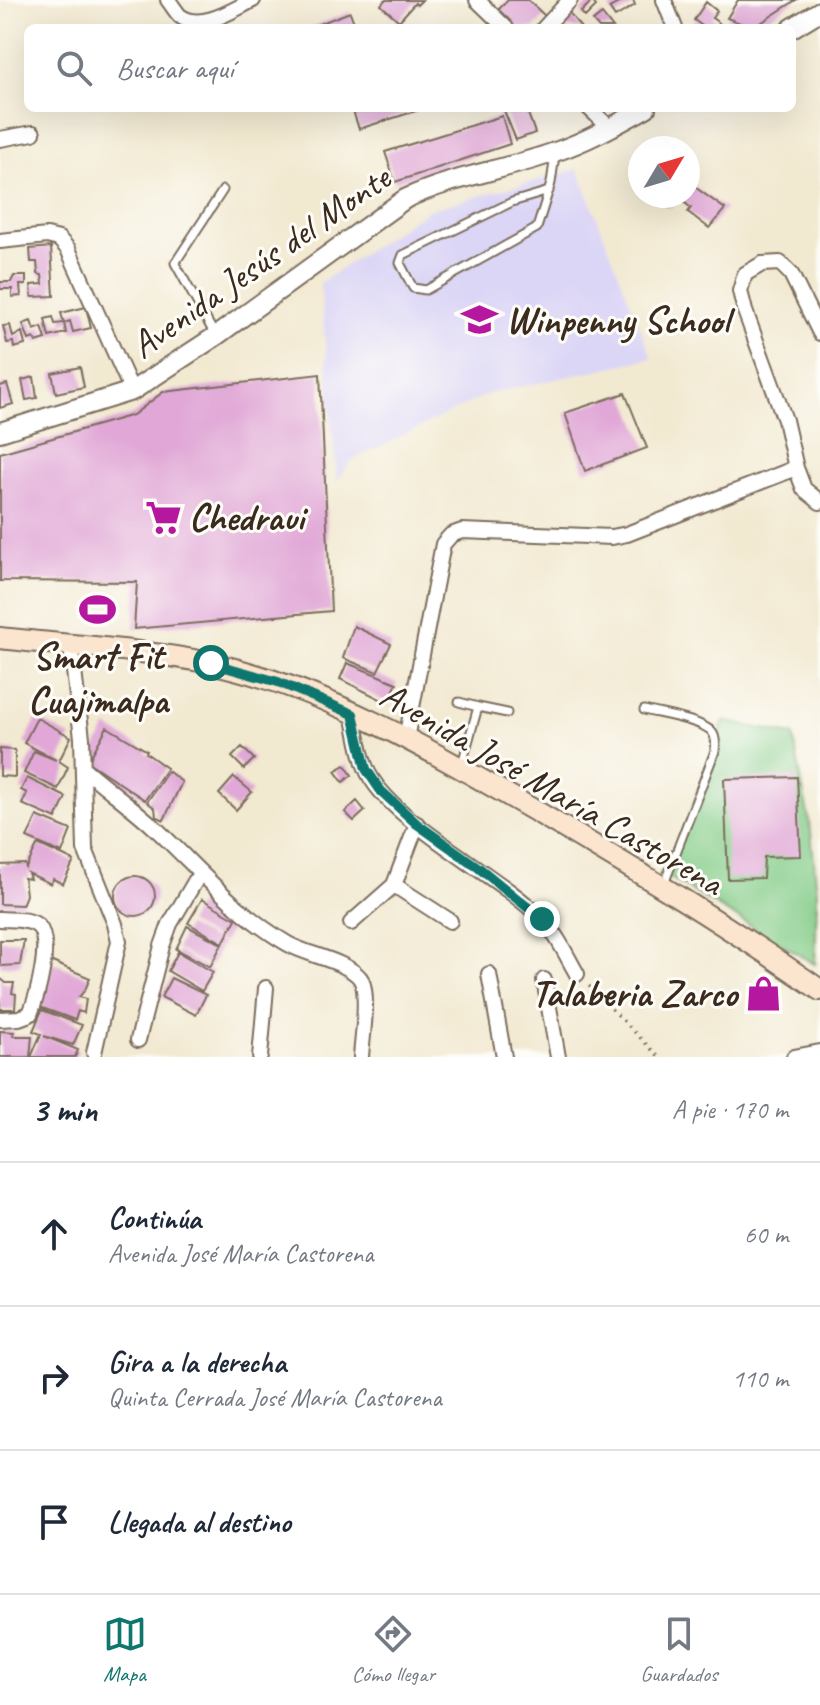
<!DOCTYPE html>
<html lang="es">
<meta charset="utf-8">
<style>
:root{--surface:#fff;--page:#f2f2f3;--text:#1f2937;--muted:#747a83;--line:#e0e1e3;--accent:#0f766e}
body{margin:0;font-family:Caveat,sans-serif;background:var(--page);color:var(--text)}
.compass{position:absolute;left:628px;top:136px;width:72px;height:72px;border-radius:50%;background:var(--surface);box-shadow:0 8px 32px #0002;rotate:52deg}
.stop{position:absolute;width:24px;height:24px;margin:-18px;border:6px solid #0f766e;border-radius:50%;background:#fff}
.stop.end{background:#0f766e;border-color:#fff;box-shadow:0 2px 8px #0008}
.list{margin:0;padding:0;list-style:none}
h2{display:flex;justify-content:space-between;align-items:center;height:104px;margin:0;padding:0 32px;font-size:34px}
h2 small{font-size:26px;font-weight:400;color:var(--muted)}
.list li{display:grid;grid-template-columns:52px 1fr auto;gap:24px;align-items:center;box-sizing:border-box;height:144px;padding:0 32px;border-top:2px solid var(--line)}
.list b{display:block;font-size:30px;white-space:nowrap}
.list p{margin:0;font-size:26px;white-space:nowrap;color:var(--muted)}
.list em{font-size:26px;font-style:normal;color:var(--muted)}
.icon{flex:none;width:44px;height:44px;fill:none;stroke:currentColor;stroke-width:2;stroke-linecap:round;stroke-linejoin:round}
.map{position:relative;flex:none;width:820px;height:1057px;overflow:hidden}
.search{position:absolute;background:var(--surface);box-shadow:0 8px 32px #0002;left:24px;right:24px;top:24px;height:88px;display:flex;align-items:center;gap:20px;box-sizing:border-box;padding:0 28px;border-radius:12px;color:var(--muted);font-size:30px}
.sheet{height:536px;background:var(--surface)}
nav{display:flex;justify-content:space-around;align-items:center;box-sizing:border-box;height:112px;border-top:2px solid var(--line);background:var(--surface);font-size:22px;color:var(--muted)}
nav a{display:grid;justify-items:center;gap:4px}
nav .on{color:var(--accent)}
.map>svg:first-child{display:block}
.built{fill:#dcd6f6}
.green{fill:#83cc88;stroke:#5f7b53;stroke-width:2}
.building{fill:#e1a8d7}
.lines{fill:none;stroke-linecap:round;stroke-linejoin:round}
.service-casing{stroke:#7b6d5d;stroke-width:11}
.minor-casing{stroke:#7b6d5d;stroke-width:18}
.tertiary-casing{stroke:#7b6d5d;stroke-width:22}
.secondary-casing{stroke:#7b6d5d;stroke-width:24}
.path{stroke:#7b6d5d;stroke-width:3;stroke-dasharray:2 6;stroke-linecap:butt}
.service{stroke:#fff;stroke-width:7}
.minor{stroke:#fff;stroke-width:14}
.tertiary{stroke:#fff;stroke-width:18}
.secondary{stroke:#fbe5cf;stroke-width:20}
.route{stroke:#0f766e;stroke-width:10}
.labels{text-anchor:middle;stroke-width:6;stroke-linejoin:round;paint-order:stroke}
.street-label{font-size:38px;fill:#3b2a1e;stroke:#fdfcf7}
.poi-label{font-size:38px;font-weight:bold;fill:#3b2a1e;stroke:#fdfcf7;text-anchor:start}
</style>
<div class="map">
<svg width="820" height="1057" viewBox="0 0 820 1057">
<rect width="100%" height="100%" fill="#fdfcf7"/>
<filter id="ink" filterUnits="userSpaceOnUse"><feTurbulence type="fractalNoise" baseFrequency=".0125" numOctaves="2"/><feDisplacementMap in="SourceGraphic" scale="16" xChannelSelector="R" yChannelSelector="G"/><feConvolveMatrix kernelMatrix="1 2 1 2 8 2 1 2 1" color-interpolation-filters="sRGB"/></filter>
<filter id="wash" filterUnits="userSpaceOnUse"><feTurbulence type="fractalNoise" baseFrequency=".006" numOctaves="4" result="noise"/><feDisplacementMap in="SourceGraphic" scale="32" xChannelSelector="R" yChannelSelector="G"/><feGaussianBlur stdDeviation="1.8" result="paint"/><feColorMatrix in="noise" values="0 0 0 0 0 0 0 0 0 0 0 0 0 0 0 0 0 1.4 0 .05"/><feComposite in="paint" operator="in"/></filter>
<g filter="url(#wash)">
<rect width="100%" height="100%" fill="#f2e9d1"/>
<path class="built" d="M578,169L652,358L488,394L352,460L337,481L320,283L428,210Z"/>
<path class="green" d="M724,721L793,735L811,831L817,893L815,964L667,876Z"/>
<g id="blocks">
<path class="building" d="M385,0H422L417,5L415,3L399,21L381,5Z
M508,0H528L545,16L534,28H512L496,12Z
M624,0H633L635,5L615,17L609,8Z
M738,0H796L753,28L727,18Z
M592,1L596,6L585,17L581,12Z
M706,2L717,11L712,18L726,28H705L694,20Z
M568,11L581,28H547Z
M350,12L356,28H308Z
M602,14L613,28H599L593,21Z
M352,108H422V109L359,129Z
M503,108H526L535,133L516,140Z
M502,116L510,144L395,182L385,152Z
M688,182L725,209L709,228L688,212L691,208L679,198L670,208L659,196H688Z
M51,247L54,296L32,297L31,285L43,284L42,275L38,274L37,262H31L30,249Z
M14,276H26V285H20L21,296L12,297V289H0V282H11Z
M86,307L91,328L73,332L70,321L64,323L61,313Z
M53,317L55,324L64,323L66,333L49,337L45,319Z
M31,321L34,330L42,327L46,339L36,342L34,338L29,340L23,324Z
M10,325L13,337L22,332L25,345L14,348L13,342L7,343L3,326Z
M80,367L84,387L56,393L52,373Z
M320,374L331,611L134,629L137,582L0,581V453L133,415L163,392Z
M34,377L37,398L26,400L22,380Z
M7,384L13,404L0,408V386Z
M625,393L647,448L585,471L565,413Z
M354,626L391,644L377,672L343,658Z
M347,663L397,683L388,703L340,679Z
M37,718L71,737L59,761L68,767L58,789L24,773L34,751L56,760L24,743Z
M107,727L147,751L146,753L167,768L145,800L88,762Z
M242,747L254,759L244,769L232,757Z
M0,749L15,750V777L0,776Z
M345,765L352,775L343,782L335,771Z
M168,771L182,782L164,820L156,816L155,808L147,802Z
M234,777L252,792L236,810L219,794Z
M797,777L801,856L764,857L763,878L728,879L724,779Z
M27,778L66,797L56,819L22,804L27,793L21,790Z
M357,801L365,811L354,821L345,812Z
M37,816L71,830L62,853L27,838Z
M38,844L74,861L63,884L53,879L51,884L28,873L30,879L24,878L26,895L22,905L0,904V865L25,864L26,868Z
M115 896a20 20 0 1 1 40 0a20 20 0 1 1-40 0Z
M202,899L236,919L223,943L188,923Z
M187,926L222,944L210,967L176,949Z
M0,940H24L20,965L0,966Z
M178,952L213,972L202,991L168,971Z
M50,961L90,978L85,990L79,997L86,999L84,1013L78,1011L75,1020L37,1006Z
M0,978L6,983H14L12,993L16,994L15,1009H0Z
M171,978L206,995L196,1015L161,997Z
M42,1010L82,1025L73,1045L44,1036L78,1050L75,1057H31L41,1034L33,1031Z
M0,1031L14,1032L13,1036H32L30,1057H0Z"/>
</g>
</g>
<g filter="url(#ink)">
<use href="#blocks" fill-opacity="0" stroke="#7b6d5d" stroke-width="2"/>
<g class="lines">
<defs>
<path id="service" d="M549,191L512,202L403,255L400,263L413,288L426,290L537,228L551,183L555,155
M215,335L175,263L223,190
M459,702L478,707
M644,710C659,714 702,720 712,732C716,737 716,744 715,751L664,884
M462,764L478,707L507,713"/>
<path id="minor" d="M168,0C172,5 176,12 180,16C201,32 234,9 253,0
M477,0L506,28
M664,0L675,28
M544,28L570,0
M589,108L610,128
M0,139L33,133
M0,241L47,236L59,239L68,249L132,391
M820,333L791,274L780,263L762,264L745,274L740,291L745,311L785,420L796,468L804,489L820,502
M71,646L82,738L85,849L115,924L119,941L94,1053
M353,714C357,731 359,751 366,768C386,819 499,875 541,918C557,934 566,955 577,974
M406,739L443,544L451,535L462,531L612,537L627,534L796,468
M83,768C106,788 131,806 154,827C197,867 237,915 288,944C307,955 347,961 360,978C370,991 362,1039 361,1057
M394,885L450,921
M0,919C12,920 28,918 38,926C53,941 37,997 30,1014L19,1018L0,1019
M351,923L394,885L417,824
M489,974L504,1057
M544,980L558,1057
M138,1040L162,946L170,924L200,873
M260,1057L266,988
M794,1057L820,1052"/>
<path id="tertiary" d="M792,28L820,11
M0,432L132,391L216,336L405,199C451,177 504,170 552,153C585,142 616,125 646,108"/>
<path id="secondary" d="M0,638C70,646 141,649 210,663C326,688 437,754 539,813C634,869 729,926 820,990"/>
</defs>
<use href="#service" class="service-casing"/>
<use href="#minor" class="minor-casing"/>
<use href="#tertiary" class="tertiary-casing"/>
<use href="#secondary" class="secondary-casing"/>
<path class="path" d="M589,986L659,1057"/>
<use href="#service" class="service"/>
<use href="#minor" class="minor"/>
<use href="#tertiary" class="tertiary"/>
<use href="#secondary" class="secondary"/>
</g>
</g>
<g class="lines" filter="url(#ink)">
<path class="route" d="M211,663L278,682L353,714L366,769L381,791L417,824L479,868L542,919"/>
</g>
<defs>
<symbol id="school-bare" viewBox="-9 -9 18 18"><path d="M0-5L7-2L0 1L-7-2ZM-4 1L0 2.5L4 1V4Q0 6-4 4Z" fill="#b5179e" stroke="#fdfcf7" stroke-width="2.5" paint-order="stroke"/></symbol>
<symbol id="supermarket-bare" viewBox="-9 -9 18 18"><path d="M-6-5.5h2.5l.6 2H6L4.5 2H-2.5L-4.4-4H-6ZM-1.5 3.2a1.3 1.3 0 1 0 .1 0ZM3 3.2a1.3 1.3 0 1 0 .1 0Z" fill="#b5179e" stroke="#fdfcf7" stroke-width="2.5" paint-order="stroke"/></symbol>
<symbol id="stadium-bare" viewBox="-9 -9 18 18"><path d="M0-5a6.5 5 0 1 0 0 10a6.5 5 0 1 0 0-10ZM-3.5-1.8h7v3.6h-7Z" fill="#b5179e" stroke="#fdfcf7" stroke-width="2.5" paint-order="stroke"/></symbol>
<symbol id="shop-bare" viewBox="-9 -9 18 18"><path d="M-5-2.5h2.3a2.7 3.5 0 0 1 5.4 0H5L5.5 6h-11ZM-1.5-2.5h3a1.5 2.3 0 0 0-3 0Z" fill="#b5179e" stroke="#fdfcf7" stroke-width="2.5" paint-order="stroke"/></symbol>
</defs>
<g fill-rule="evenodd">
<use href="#school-bare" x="454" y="294" width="51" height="51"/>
<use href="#supermarket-bare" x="138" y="492" width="51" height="51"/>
<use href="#stadium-bare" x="72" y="584" width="51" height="51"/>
<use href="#shop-bare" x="738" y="968" width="51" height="51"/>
</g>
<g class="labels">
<g class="street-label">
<text transform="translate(260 261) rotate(-35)" y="13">Avenida Jesús del Monte</text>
<text transform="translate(552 788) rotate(30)" y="13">Avenida José María Castorena</text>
</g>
<g class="poi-label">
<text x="506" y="333">Winpenny School</text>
<text x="189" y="530">Chedraui</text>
<text x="98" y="669" text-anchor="middle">Smart Fit<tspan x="98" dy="44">Cuajimalpa</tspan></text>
<text x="737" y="1006" text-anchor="end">Talaberia Zarco</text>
</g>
</g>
</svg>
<svg class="compass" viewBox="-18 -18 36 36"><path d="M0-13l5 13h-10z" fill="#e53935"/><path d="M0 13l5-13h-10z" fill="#747a83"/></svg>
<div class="stop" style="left:211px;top:663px"></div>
<div class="stop end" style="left:542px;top:919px"></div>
<div class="search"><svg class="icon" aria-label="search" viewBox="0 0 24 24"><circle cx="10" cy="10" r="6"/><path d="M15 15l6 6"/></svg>Buscar aquí</div>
</div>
<section class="sheet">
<h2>3 min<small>A pie · 170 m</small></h2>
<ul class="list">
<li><svg class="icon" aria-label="ahead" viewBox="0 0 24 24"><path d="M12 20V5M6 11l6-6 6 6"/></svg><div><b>Continúa</b><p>Avenida José María Castorena</p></div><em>60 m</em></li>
<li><svg class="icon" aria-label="right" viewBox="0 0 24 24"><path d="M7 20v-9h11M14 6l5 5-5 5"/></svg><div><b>Gira a la derecha</b><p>Quinta Cerrada José María Castorena</p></div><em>110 m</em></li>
<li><svg class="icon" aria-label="arrive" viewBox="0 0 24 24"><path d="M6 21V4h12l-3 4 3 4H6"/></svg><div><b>Llegada al destino</b></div></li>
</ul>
</section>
<nav>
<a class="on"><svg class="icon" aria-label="map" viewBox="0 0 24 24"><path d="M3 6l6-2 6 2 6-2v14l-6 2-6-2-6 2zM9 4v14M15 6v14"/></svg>Mapa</a>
<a><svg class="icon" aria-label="directions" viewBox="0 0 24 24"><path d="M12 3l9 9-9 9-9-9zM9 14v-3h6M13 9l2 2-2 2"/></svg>Cómo llegar</a>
<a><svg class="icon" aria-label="saved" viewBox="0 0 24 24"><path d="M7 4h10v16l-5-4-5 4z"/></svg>Guardados</a>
</nav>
